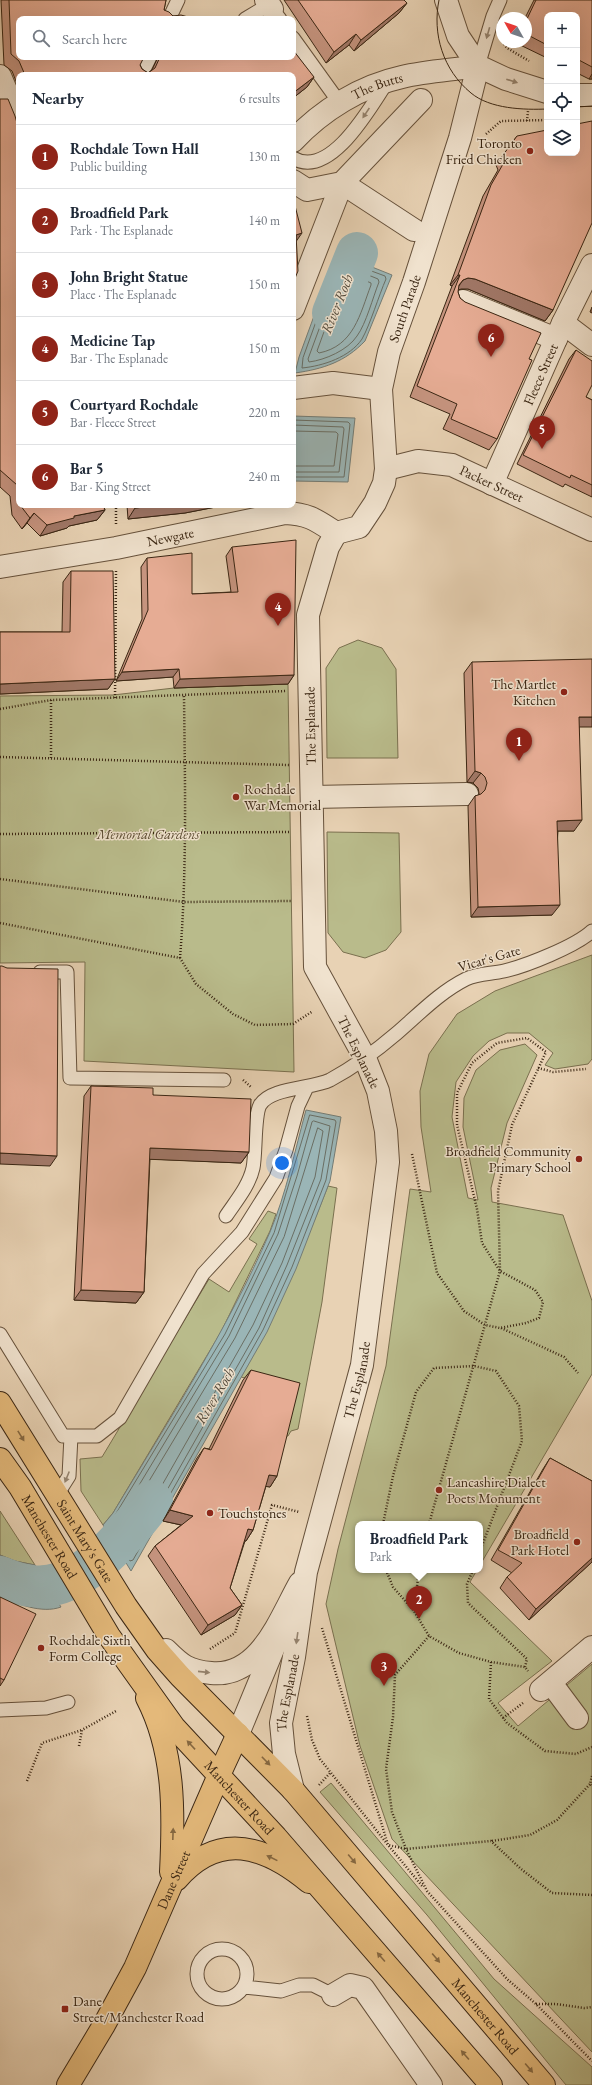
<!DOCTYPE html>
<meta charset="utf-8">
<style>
:root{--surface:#fff;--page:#f2f2f3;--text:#1f2937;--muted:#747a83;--line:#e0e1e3;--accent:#8f2418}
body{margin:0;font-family:"EB Garamond",serif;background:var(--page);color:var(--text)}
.controls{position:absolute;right:12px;top:12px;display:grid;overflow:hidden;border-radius:8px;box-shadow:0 4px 16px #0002}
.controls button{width:36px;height:36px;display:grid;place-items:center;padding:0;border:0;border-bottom:1px solid var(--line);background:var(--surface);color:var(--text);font:20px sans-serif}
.compass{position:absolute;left:496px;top:12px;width:36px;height:36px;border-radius:50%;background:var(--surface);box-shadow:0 4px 16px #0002;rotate:310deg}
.you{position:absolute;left:282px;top:1163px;width:14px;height:14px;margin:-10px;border:3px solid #fff;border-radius:50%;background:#1a73e8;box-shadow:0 0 0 6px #1a73e833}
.badge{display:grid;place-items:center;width:26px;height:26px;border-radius:50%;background:var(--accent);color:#fff;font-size:13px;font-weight:700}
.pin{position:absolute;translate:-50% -33px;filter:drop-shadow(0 1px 2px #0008)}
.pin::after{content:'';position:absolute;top:21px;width:14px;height:12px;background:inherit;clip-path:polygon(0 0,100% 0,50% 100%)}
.popup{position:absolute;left:355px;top:1521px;width:128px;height:52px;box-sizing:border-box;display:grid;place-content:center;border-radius:8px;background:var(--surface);filter:drop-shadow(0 1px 3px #0005);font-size:13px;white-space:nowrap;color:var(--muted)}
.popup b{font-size:15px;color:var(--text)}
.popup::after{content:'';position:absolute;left:50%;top:100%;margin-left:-8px;border:8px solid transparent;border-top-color:var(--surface)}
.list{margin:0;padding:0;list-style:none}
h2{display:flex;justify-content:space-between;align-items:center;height:52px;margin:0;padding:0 16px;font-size:17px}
h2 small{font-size:13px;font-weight:400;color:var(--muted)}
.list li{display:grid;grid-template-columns:26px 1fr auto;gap:12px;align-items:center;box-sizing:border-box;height:64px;padding:0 16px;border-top:1px solid var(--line)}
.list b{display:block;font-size:15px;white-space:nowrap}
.list p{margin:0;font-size:13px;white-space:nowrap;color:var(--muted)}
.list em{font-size:13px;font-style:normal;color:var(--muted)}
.icon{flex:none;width:22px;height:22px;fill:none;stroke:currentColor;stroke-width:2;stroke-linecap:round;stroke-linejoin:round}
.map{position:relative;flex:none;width:592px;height:2085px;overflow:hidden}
.search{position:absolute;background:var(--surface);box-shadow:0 4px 16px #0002;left:16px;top:16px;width:280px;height:44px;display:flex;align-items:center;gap:10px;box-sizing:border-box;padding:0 14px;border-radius:8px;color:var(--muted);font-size:15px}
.panel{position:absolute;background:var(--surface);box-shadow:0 4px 16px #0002;left:16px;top:72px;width:280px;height:436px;border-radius:8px}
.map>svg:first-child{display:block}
.green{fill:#b9bb8b;stroke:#7a704f}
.water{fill:#9ab5b6;stroke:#747c75}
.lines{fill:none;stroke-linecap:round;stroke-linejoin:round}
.shore{stroke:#6a6e64;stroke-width:1}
.river{stroke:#9ab5b6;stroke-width:42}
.lane-casing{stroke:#66513b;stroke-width:15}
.street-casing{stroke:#66513b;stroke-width:24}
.primary-casing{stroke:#3a2613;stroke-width:24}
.highway-casing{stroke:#3a2613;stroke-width:24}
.path{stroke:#3a2613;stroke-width:2.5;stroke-dasharray:1 2;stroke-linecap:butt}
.lane{stroke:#f0e2ce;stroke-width:13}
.street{stroke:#f0e2ce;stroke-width:22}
.primary{stroke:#e4b97a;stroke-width:22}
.highway{stroke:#e4b97a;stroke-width:22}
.tram{stroke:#3a2613;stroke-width:1}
.wall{fill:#c6947f;stroke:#3a2613}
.shaded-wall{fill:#a17868;stroke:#3a2613}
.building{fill:#e6ac94;stroke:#3a2613}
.oneway{fill:#958470}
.oneway2{fill:#866841}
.poi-dot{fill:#8f2418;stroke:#f0e2ce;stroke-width:1.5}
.labels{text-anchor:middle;stroke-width:3;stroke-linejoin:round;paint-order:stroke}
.street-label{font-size:14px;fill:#3a2613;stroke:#f0e2ce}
.poi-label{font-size:14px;fill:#3a2613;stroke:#f0e2ce;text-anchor:start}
.park-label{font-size:14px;font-style:italic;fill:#5a4b31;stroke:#f0e2ce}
.water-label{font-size:15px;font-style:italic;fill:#524a3c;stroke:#f0e2ce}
</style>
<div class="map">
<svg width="592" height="2085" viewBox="0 0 592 2085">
<rect width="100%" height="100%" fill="#e8d2b4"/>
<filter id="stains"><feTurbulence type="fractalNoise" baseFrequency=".005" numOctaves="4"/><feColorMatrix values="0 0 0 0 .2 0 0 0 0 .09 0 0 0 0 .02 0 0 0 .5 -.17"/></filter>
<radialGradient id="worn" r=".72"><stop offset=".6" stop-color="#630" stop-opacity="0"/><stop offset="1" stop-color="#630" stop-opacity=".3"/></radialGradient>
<path class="green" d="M358,640L382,648L396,669L398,758H327L326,668L339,648Z
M288,684L294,1072L84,1061L85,962L0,963V696L113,695L174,688Z
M327,832L399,833L401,932L386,950L365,958L343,952L328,933Z
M592,955V1059L588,1064L555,1069L545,1065L553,1053L529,1033H507L489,1041L473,1056L456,1082L452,1117L468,1198L478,1200L463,1127L464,1098L476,1070L500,1050L525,1044L537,1055L507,1123L491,1188L492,1202L563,1215L592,1301V1374L480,1565V1524H358V1570H477L470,1582L552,1661L498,1703L518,1726L592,1664V2052L392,1839L360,1746L326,1604L338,1549L386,1366L410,1189L431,1192L421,1127L420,1091L429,1054L457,1014L495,991Z
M328,1186L337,1188L322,1302L298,1429L291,1431L288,1436H285L295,1391L241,1377C276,1316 302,1252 328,1186Z
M268,1211L276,1214L270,1231L221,1332L113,1513L103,1525L81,1491L80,1459L102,1457L209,1279L229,1292L257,1244L249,1239Z
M0,1511L35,1565L15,1561L0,1555Z
M331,1783L494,1979L592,2067V2085H566L427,1915L320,1792Z"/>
<path class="water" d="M337,253L392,275L365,341C345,362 323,369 295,373L299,357Z
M293,416L355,418L348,482L293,481Z
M306,1110L341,1117L330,1181L296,1269L267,1332L131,1571L103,1525L113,1513C168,1421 227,1331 270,1232C286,1194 295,1150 306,1110Z
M0,1555L15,1561L35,1565L61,1607C42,1614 17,1604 0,1596Z"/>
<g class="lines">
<path class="shore" d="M339,259L385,276L386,279C379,295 370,325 362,339C350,357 323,366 302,368L303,358Z
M344,265L378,279L379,282C373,297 366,324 357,336C348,350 325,360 309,362L308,359L342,267Z
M348,273L371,283V285C360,314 354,346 319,353L317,351L345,274Z
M293,420L348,422L350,424L344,477H293
M293,425L343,427L344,429L339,472H293
M293,431L336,432L338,434L334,466H293
M310,1115L335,1120L336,1122L326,1180L292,1267L263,1330L133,1560L130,1561L109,1525L225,1334L274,1233Z
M314,1121L330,1126L321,1179L287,1265L259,1328L133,1550L130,1551L115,1525L229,1336L278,1234L297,1176L312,1122Z
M318,1128L323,1131L315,1177L282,1263L253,1325L132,1538L130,1539L122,1526L235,1338L284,1237Z
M0,1559L14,1565L33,1569L54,1604C42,1611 13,1594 0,1593
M0,1564L12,1570L29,1573L44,1598L42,1599L19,1595L0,1588
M0,1571L11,1576L26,1579L32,1589L30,1591L0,1582"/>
<path class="river" d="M333,313L357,253
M0,1577C11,1581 20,1585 32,1586C80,1592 126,1536 152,1501"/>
<defs>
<path id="lane" d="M169,19L178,0
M245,19L265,7L272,9L280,19
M293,38L339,102
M478,66L493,16L500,0
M141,75L150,57
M293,158C330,180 370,108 387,82
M40,972H67L70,1078L224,1080
M226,1216C236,1201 249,1186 253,1168C256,1154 254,1116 260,1105C271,1087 312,1089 330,1080C354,1067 376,1051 397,1033C419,1014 440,992 466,979C478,973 491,974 504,971C526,966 576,946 592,931
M0,1334L63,1436H97L120,1418L203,1274L242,1232L276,1178L286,1150L298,1106L307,1087
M57,1495L69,1476L71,1436
M0,1710L46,1708L68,1702
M197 1974a25 25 0 1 1 50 0a25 25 0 1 1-50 0Z
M244,1987L281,1991L299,1985H313L333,1995"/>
<g id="street">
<path d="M266,0L272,9"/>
<path d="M446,0L458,36L478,66"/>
<path d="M478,66L506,79L547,92"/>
<path d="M0,76L19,121"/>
<path d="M577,95H592"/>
<path id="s1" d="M293,141C322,110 361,86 402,77C427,71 453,70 478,66"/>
<path d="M293,181L307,190L342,183L421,100"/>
<path d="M463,301L556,339"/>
<path d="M293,309L342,183L414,230"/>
<path d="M563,323L592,345"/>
<path d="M293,388L333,383L381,389"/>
<path id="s2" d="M386,469L418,461L452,465L592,530"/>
<path id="s3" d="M492,484L563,323L592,265"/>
<path id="s4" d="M336,533L359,527L375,503L384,483L386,469L381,389L389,352L414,282L460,138L478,66"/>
<path id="s5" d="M0,567L116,548L285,513C309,514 316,520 336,533"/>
<path d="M312,797L467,794"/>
<path d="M166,1650C181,1665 188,1671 211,1673C260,1678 280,1618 300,1583"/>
<path d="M551,1683L577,1718"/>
<path d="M541,1690L592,1647"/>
<path d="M238,1734L278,1637"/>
<path id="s6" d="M293,1790L284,1754L281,1723L294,1657L306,1572L362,1365L388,1162L386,1131L378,1091L365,1058L315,967L308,615L328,547L336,533"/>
<path d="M333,1995L350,1985L363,1988L431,2085"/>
</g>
<g id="primary">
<path d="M147,1698C175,1752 174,1813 171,1872"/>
<path d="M177,1879C219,1831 264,1845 309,1882"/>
<path id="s7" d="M68,2085L104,2025L135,1968L219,1775L238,1734"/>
</g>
<g id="highway">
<path id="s8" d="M0,1403L126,1606L157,1650L180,1676L293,1790L544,2085"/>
<path id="s9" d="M0,1459L20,1487L109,1636L174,1727L276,1837L491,2085"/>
</g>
</defs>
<use href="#lane" class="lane-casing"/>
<use href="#street" class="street-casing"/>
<use href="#primary" class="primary-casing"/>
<use href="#highway" class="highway-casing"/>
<path class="path" d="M504,44L507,48L529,61
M527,121L528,111
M486,134L501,121L547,120
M116,505V525
M115,698L116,570
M51,700V759
M0,709L51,700L286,691
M0,757L289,765
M0,834L290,832
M0,879L184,902L292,901
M0,923L180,958L196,984L233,1014L255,1025L293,1024L313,1011
M180,958C187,870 185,783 184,695
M538,1068L553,1072L586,1069
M243,1080L251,1087
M412,1154L437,1273L464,1311L485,1325L500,1328L526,1323L539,1318L543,1302L535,1290L500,1271L482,1243L477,1209L457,1125V1093L472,1063L497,1043L527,1038L546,1052L512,1125L498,1191L500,1271L429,1524
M501,1328L564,1357L578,1373
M383,1524L393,1476L416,1392L434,1368L474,1366L496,1371L519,1406L522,1441L480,1551
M386,1570L393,1587L414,1611
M419,1570L414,1611L429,1636L459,1653L491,1662L525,1667L528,1671
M473,1570L467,1584L468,1603L527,1659L525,1667
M322,1628L388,1845L423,1887
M429,1636L395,1675L393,1717L386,1769L392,1812L406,1849L427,1891L507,1979L536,2004L592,2061
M210,1649L235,1633L272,1505L299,1512
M491,1662L489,1699L507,1723L545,1751L576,1754L592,1747
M307,1716L312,1740L320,1759L388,1845L406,1849L491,1841L521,1869L552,1893L592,1895
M503,1718L523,1703
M79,1746L82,1730L116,1711
M592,1776L590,1784L592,1787
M27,1781L42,1743L82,1730
M319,1785L331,1772
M492,1841L530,1835L557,1820L590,1784
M536,2004H556L584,2008L592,2007"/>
<use href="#lane" class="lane"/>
<use href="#street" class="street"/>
<use href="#primary" class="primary"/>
<use href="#highway" class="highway"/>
<path class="tram" d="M439,0C432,34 443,70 471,93C490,109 524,110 547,109
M577,107L592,106"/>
</g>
<path class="wall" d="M1,0H166L164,10L173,16L195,19H19L140,65L142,69L148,73L152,70L158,57H293L314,77L307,87L293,98V75H19V89L12,71L4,65Z
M284,0H404L407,3L399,13L354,51L349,45L326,63Z
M534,0H592V79H589L577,73V15H547V58L514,42H526V18H525Z
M0,99L19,130V505H103L105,510L97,520L69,526L67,528L40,536L27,523L22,529L12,515L10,496L0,487Z
M517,136L553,310L545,321L468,289H461L458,290V292L460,298L529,359L497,439L489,450L443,429L450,414L410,397L452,286L450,285L483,196L498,170L496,165Z
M592,307V313L590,312Z
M576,350L586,397L592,400V497L565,484L563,487L517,464L569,359Z
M127,505H226L185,513L128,519Z
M232,547L294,675L288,684L174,688L173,677L116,681L142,619L141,567L147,558L192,594L231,592L226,556Z
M71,571L115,679L108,689L0,694V632H62L63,582Z
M472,662L579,727L574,831H558L552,915L471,917L468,806L475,796L479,795V793L478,788L473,783L467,782L464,673Z
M91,1086L153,1095L249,1152L241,1163L150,1159L144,1292L136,1303L74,1300L84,1096Z
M251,1370L277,1476L270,1487L266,1486L253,1530L246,1541H245L230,1588L242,1605L235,1615L201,1635L148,1556L155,1546L181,1525L163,1521L197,1458L204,1448L209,1449L243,1380Z
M550,1458L592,1481V1562L529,1620L500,1588L507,1577L512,1573L491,1560L543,1469Z
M0,1597L4,1680L0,1686Z"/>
<path class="shaded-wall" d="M407,3L399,13L354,51L361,40Z
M356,34L349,45L326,63L334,52Z
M592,74V79H589Z
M314,77L307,87L293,98V93Z
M302,233L295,243L296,235Z
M458,275H460L452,286L450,285Z
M468,278L475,279L553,310L545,321L468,289H461L456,291L452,296L463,280Z
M165,505H226L185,513L128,519L135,508Z
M105,510L97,520L69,526L67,528L40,536L47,525L74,516Z
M34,513L27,523L22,529L30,518Z
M179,669L173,677L116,681L122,672Z
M294,675L288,684L174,688L180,679Z
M115,679L108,689L0,694V684Z
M579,717H592V727H571Z
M475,771L481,773L473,783L467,782Z
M582,820L574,831H550L557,821Z
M560,905L552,915L471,917L478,907Z
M150,1148L249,1152L241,1163L143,1159Z
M0,1153L57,1156L50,1166L0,1164Z
M81,1290L144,1292L136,1303L74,1300Z
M269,1475L277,1476L270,1487L262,1486Z
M170,1510L193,1516L186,1526L163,1521Z
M248,1529L253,1530L246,1541L241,1540Z
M592,1558V1562L529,1620L536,1609Z
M242,1605L235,1615L201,1635L208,1625Z"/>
<path class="building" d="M9,0H166L164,10L169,12L173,16L181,15L195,19H19V57H144L140,65L142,69L148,73L155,68L160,57H293V50L314,77L293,93V75H25L19,61L11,54Z
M298,0H404L407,3L361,40L356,34L334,52Z
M536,0H592V67L577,59V15H547V45L526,34V21Z
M0,99H8L15,116L19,130V503L17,485L0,470Z
M592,121V223L553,310L475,279L468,278L463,280L459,285L458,292L460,298L465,302L541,333L529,359L532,360L497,439L451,419L457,404L417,386L460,275H458L491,185L506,159L503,155L517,136L547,130V153H577V124Z
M293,198L302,233L296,235L298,271L293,283Z
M576,350L592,361V385L586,397L592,400V485L571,475L570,478L523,455Z
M20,505H103L105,510L74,516V518L47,525L34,513L30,518Z
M135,505H165L135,508Z
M296,540L294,675L180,679L179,669L122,672L148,610L147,558L192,553V594L238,592L232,547Z
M71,571H113L115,679L0,684V632H70Z
M592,659V717H579L582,820L557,821L560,905L478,907L475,796L481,794L485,790L487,783L485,777L481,773L475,771L472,662Z
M0,966H2L7,968L58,969L57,1156L0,1153Z
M91,1086L153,1088V1095L251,1099L249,1152L150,1148L144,1292L81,1290Z
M251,1370L300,1383L277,1476L269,1475L253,1530L248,1529L230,1588L242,1605L208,1625L155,1546L193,1516L170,1510L204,1448L211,1450Z
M550,1458L592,1481V1558L536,1609L507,1577L522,1563L498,1550Z
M0,1597L36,1614L4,1680L0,1678Z"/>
<defs><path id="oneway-solid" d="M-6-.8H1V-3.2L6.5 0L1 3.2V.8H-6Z"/></defs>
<g class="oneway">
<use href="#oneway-solid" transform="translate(488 33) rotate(106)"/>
<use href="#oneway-solid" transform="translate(512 81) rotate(18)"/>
<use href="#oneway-solid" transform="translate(366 113) rotate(124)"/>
<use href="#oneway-solid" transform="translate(67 1477) rotate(112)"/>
<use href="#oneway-solid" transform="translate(297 1638) rotate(98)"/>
<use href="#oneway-solid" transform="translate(204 1672) rotate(6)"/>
</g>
<g class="oneway2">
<use href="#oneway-solid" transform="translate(21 1436) rotate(58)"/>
<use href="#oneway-solid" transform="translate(191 1745) rotate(-133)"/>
<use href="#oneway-solid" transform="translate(266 1761) rotate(46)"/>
<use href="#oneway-solid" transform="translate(173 1834) rotate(-88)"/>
<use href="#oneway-solid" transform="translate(272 1858) rotate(-154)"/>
<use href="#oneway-solid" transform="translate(352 1859) rotate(50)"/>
<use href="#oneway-solid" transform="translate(381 1957) rotate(-131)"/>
<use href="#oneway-solid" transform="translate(436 1958) rotate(50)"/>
<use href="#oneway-solid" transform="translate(465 2055) rotate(-131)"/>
<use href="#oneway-solid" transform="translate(529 2068) rotate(50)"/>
</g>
<g class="poi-dot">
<circle cx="530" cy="151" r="4"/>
<circle cx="564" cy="692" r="4"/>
<circle cx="236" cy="797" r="4"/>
<circle cx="579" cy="1159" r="4"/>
<circle cx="439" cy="1490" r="4"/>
<circle cx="210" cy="1513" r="4"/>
<circle cx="577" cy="1542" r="4"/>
<circle cx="41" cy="1648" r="4"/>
<rect x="61" y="2005" width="8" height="8" rx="2"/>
</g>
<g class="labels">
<g class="street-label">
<text dy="5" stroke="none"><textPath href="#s1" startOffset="102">The Butts</textPath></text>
<text dy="5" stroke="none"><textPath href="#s4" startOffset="253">South Parade</textPath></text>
<text dy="5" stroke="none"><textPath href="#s3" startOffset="120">Fleece Street</textPath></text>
<text dy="5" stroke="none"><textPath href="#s2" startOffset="111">Packer Street</textPath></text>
<text dy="5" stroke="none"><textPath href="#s5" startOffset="173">Newgate</textPath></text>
<text transform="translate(310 726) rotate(-91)" y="5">The Esplanade</text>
<text transform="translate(489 958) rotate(-16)" y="5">Vicar's Gate</text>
<text transform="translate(359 1052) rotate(64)" y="5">The Esplanade</text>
<text dy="5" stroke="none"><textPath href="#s6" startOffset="420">The Esplanade</textPath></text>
<text dy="5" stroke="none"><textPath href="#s9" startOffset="92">Manchester Road</textPath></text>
<text dy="5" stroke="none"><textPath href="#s8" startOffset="162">Saint Mary's Gate</textPath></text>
<text dy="5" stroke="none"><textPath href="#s6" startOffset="99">The Esplanade</textPath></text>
<text dy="5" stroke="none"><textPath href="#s9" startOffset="416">Manchester Road</textPath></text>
<text dy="5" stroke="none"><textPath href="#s7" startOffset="231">Dane Street</textPath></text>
<text dy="5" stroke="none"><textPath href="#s8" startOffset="785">Manchester Road</textPath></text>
</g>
<g class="poi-label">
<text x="522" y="148" text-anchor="end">Toronto<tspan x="522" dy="16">Fried Chicken</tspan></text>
<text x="556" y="689" text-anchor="end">The Martlet<tspan x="556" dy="16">Kitchen</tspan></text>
<text x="244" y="794">Rochdale<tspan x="244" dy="16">War Memorial</tspan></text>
<text x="571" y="1156" text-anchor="end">Broadfield Community<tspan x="571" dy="16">Primary School</tspan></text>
<text x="447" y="1487">Lancashire Dialect<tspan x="447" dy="16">Poets Monument</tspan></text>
<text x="218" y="1518">Touchstones</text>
<text x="569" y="1539" text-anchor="end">Broadfield<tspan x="569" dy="16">Park Hotel</tspan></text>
<text x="49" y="1645">Rochdale Sixth<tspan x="49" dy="16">Form College</tspan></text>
<text x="73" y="2006">Dane<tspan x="73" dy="16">Street/Manchester Road</tspan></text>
</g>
<g class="park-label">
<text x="148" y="839">Memorial Gardens</text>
</g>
<g class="water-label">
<text transform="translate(337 304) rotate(-68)" y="5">River Roch</text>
<text transform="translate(215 1396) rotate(-59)" y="5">River Roch</text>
</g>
</g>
<rect width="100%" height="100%" filter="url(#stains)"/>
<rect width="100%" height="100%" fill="url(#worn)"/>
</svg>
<div class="controls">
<button>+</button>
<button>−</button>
<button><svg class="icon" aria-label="locate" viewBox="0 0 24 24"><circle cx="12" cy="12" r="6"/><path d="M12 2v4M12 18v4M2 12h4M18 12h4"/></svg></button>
<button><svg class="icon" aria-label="layers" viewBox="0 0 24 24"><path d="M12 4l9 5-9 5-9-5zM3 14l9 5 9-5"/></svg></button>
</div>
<svg class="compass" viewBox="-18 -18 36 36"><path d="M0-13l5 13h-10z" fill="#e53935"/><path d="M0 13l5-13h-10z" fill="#747a83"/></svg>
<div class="you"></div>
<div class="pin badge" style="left:519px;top:761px">1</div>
<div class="pin badge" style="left:419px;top:1619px">2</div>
<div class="popup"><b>Broadfield Park</b>Park</div>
<div class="pin badge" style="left:384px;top:1686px">3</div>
<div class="pin badge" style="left:278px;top:626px">4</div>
<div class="pin badge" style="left:542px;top:449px">5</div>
<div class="pin badge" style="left:491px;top:357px">6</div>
<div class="search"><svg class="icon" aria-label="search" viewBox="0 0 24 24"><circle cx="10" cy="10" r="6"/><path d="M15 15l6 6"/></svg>Search here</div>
<section class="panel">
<h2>Nearby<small>6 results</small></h2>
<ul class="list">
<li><span class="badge">1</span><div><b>Rochdale Town Hall</b><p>Public building</p></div><em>130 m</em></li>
<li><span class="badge">2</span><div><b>Broadfield Park</b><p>Park · The Esplanade</p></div><em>140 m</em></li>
<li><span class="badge">3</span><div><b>John Bright Statue</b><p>Place · The Esplanade</p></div><em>150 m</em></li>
<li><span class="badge">4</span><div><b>Medicine Tap</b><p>Bar · The Esplanade</p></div><em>150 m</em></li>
<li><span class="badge">5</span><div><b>Courtyard Rochdale</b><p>Bar · Fleece Street</p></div><em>220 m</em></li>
<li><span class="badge">6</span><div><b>Bar 5</b><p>Bar · King Street</p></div><em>240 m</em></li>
</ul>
</section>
</div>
